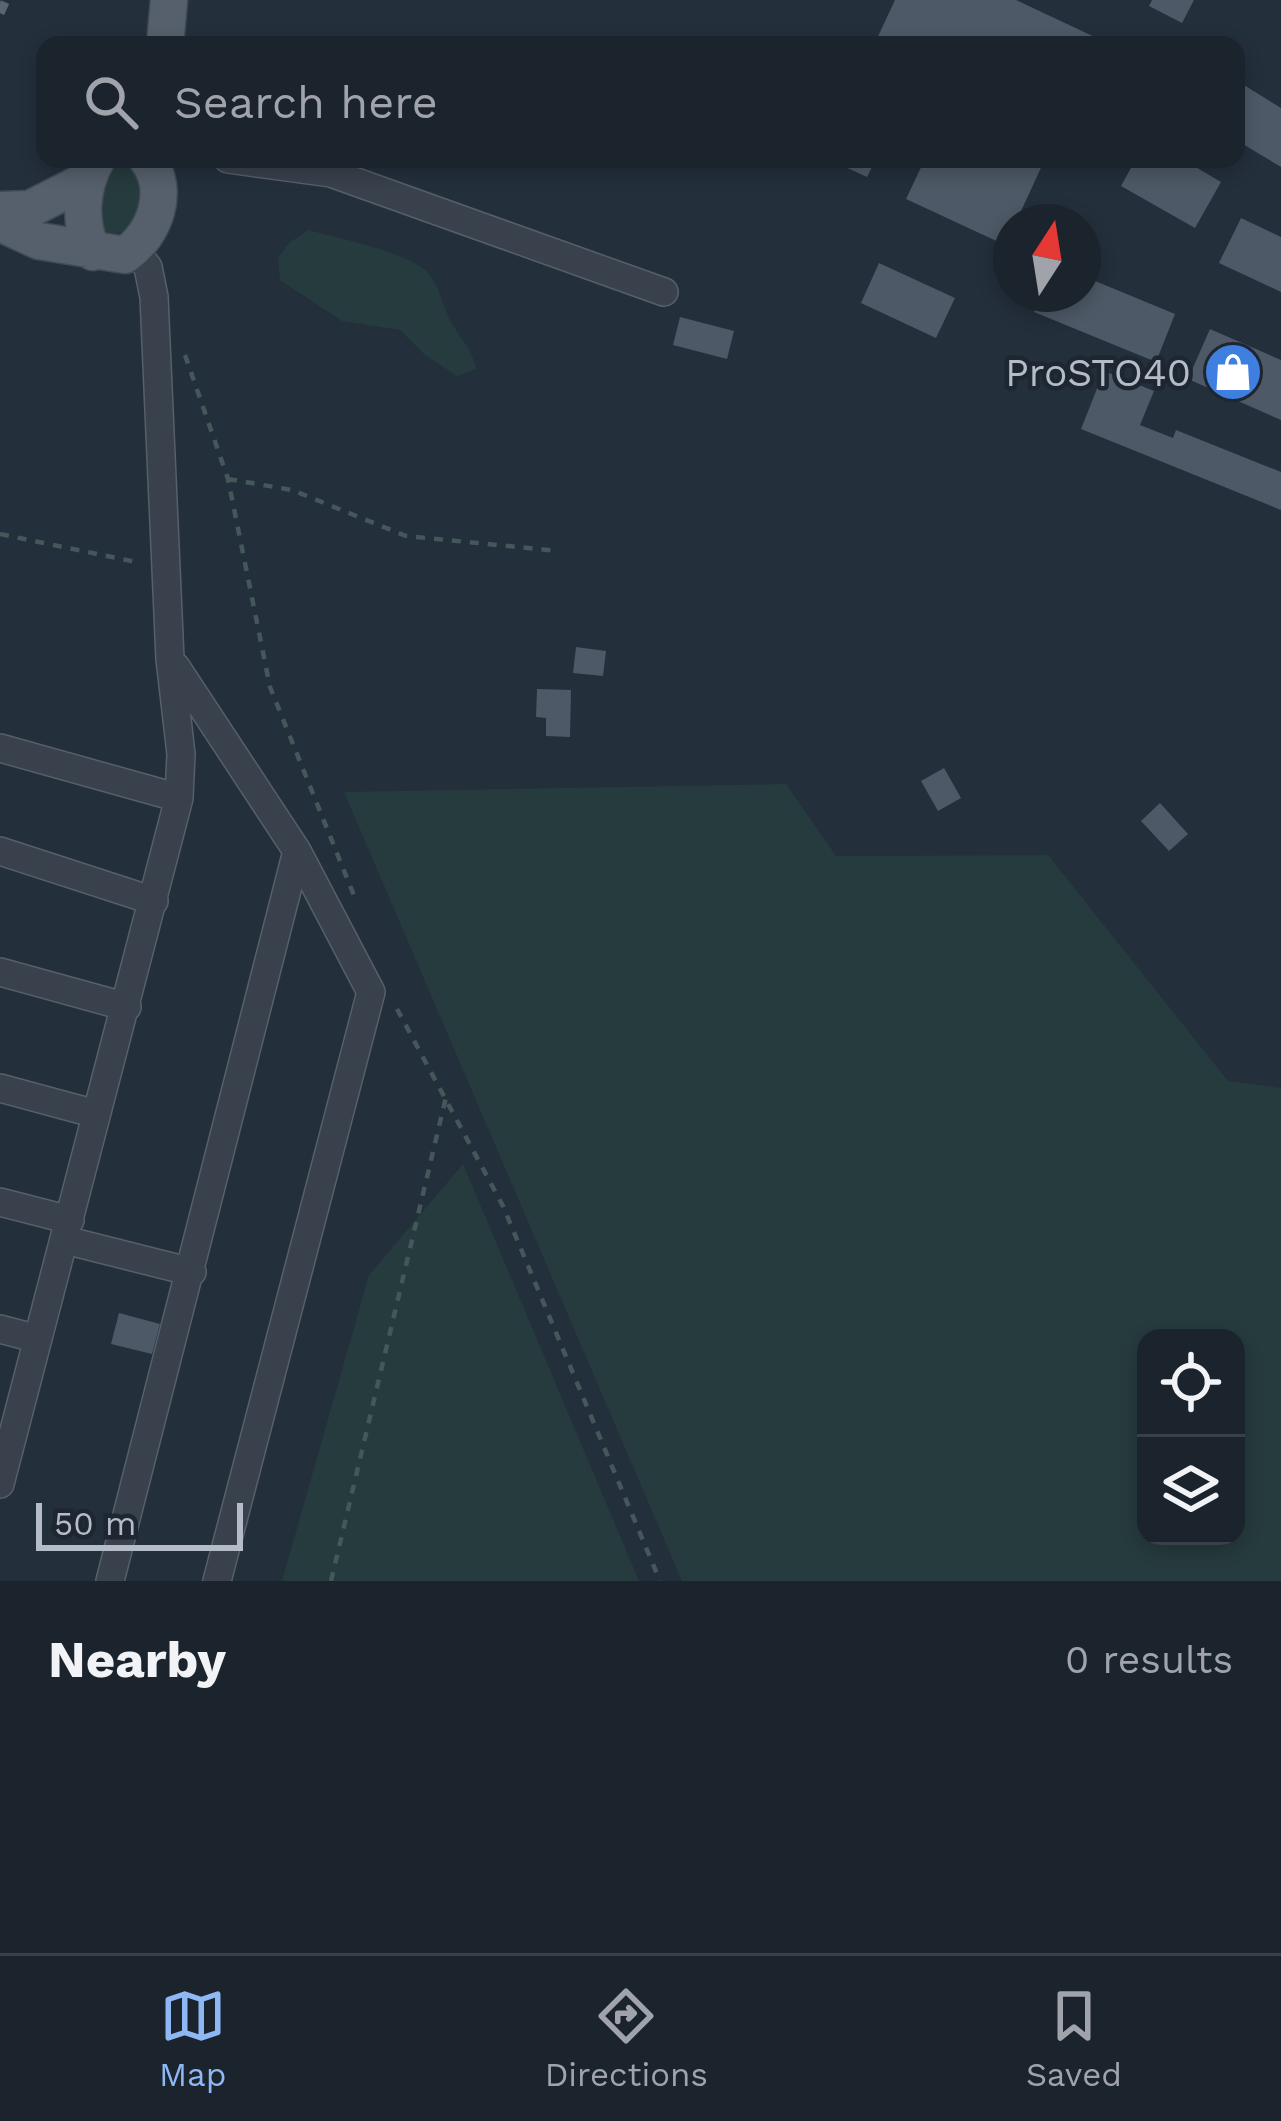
<!DOCTYPE html>
<style>
:root{--surface:#1b232d;--page:#242b35;--text:#f1f3f6;--muted:#a0a4aa;--line:#394049;--accent:#8db8f3}
body{margin:0;font-family:"Work Sans",sans-serif;background:var(--page);color:var(--text)}
.controls{position:absolute;right:36px;bottom:36px;display:grid;overflow:hidden;border-radius:24px;box-shadow:0 6px 18px #0003}
.controls button{width:108px;height:108px;display:grid;place-items:center;padding:0;border:0;border-bottom:3px solid var(--line);background:var(--surface);color:var(--text);font:60px sans-serif}
.compass{position:absolute;left:993px;top:204px;width:108px;height:108px;border-radius:50%;background:var(--surface);box-shadow:0 6px 18px #0003;rotate:12deg}
.scale{position:absolute;left:36px;bottom:30px;width:207px;box-sizing:border-box;padding-left:12px;border:6px solid #b4bcc7;border-top:0;font-size:33px;line-height:42px;white-space:nowrap;color:#b4bcc7;-webkit-text-stroke:9px #1d2631;paint-order:stroke}
.list{margin:0;padding:0;list-style:none}
h2{display:flex;justify-content:space-between;align-items:center;height:156px;margin:0;padding:0 48px;font-size:51px}
h2 small{font-size:39px;font-weight:400;color:var(--muted)}
.icon{flex:none;width:66px;height:66px;fill:none;stroke:currentColor;stroke-width:2;stroke-linecap:round;stroke-linejoin:round}
.map{position:relative;flex:none;width:1281px;height:1581px;overflow:hidden}
.search{position:absolute;background:var(--surface);box-shadow:0 6px 18px #0003;left:36px;right:36px;top:36px;height:132px;display:flex;align-items:center;gap:30px;box-sizing:border-box;padding:0 42px;border-radius:24px;color:var(--muted);font-size:45px}
.sheet{height:372px;background:var(--surface)}
nav{display:flex;justify-content:space-around;align-items:center;box-sizing:border-box;height:168px;border-top:3px solid var(--line);background:var(--surface);font-size:33px;color:var(--muted)}
nav a{display:grid;justify-items:center;gap:6px}
nav .on{color:var(--accent)}
.map>svg:first-child{display:block}
.green{fill:#263b3d;fill-rule:evenodd}
.building{fill:#4e5967}
.lines{fill:none;stroke-linecap:round;stroke-linejoin:round}
.minor-casing{stroke:#565f6a;stroke-width:30}
.major-casing{stroke:#414a55;stroke-width:39}
.path{stroke:#44585a;stroke-width:4.5;stroke-dasharray:9 9;stroke-linecap:butt}
.minor{stroke:#38414c;stroke-width:27}
.major{stroke:#56606c;stroke-width:36}
.rail{stroke:#5a6573;stroke-width:9;stroke-dasharray:12 12;stroke-linecap:butt}
.labels{text-anchor:middle;stroke-width:9;stroke-linejoin:round;paint-order:stroke}
.poi-label{font-size:39px;fill:#b4bcc7;stroke:#1d2631;text-anchor:end}
</style>
<div class="map">
<svg width="1281" height="1581" viewBox="0 0 1281 1581">
<rect width="100%" height="100%" fill="#242f3c"/>
<path class="green" d="M131,159L138,164L144,212L125,234L105,232L98,225L92,206L119,161Z
M308,230C337,238 403,251 425,270C440,283 442,305 450,320C460,339 471,346 476,369L457,376L424,354L400,330L342,321L280,280L278,258L289,243Z
M786,784L836,856L1048,855L1228,1081L1281,1088V1581H682L344,792ZM1146,1338H1236V1536H1146Z
M463,1164L639,1581H282L369,1275Z"/>
<path class="building" d="M895,0H1016L1101,40L1099,45H874Z
M1152,0H1194L1182,23L1149,6Z
M1236,80L1281,108V167L1236,140Z
M828,159H876L867,177Z
M925,159H1045L1016,222H1011L1005,245L906,199Z
M1136,159H1182L1221,182L1195,228L1121,186Z
M1241,218L1281,237V292L1219,263Z
M879,263L955,298L936,338L861,303Z
M1083,276L1175,314L1156,362L1034,312L1041,294H1083Z
M680,317L734,331L727,359L673,345Z
M1210,329L1281,360V420L1188,379Z
M1104,371L1154,391L1140,425L1173,438L1176,430L1281,472V510L1081,429Z
M576,647L606,651L603,676L573,673Z
M537,689L571,690L570,737L546,736V718L536,717Z
M944,768L961,798L938,811L921,781Z
M1160,803L1188,834L1169,851L1141,821Z
M119,1313L160,1324L152,1354L111,1344Z"/>
<g class="lines">
<defs>
<path id="minor" d="M228,159L331,173L664,292
M176,667L297,851L371,992L217,1581
M0,748L179,798
M0,851L154,901
M0,972L127,1007
M0,1088L96,1114
M0,1202L70,1220
M65,1240L192,1272
M0,1329L38,1339
M0,1484L179,798L181,754L170,659L154,297L148,267L133,249
M110,1581L297,851"/>
<path id="major" d="M165,45L169,0
M0,210L30,209L87,180
M0,223L39,241L125,255C155,234 171,190 147,159
M93,252C78,223 81,186 97,159"/>
</defs>
<use href="#minor" class="minor-casing"/>
<use href="#major" class="major-casing"/>
<path class="path" d="M185,355L228,479L270,687L355,898
M228,479L292,490L406,536L559,551
M0,534L141,563
M397,1009L503,1206L660,1581
M331,1581L446,1097"/>
<use href="#minor" class="minor"/>
<use href="#major" class="major"/>
<path class="rail" d="M0,13L6,0"/>
</g>
<defs>
<symbol id="shop-disc" viewBox="-11 -11 22 22"><circle r="9.5" fill="#3f7fe0" stroke="#1d2631"/><path d="M-5-2.5h2.3a2.7 3.5 0 0 1 5.4 0H5L5.5 6h-11ZM-1.5-2.5h3a1.5 2.3 0 0 0-3 0Z" fill="#fff"/></symbol>
</defs>
<g fill-rule="evenodd">
<use href="#shop-disc" x="1200" y="339" width="66" height="66"/>
</g>
<g class="labels">
<g class="poi-label">
<text x="1191" y="386">ProSTO40</text>
</g>
</g>
</svg>
<div class="controls">
<button><svg class="icon" aria-label="locate" viewBox="0 0 24 24"><circle cx="12" cy="12" r="6"/><path d="M12 2v4M12 18v4M2 12h4M18 12h4"/></svg></button>
<button><svg class="icon" aria-label="layers" viewBox="0 0 24 24"><path d="M12 4l9 5-9 5-9-5zM3 14l9 5 9-5"/></svg></button>
</div>
<svg class="compass" viewBox="-18 -18 36 36"><path d="M0-13l5 13h-10z" fill="#e53935"/><path d="M0 13l5-13h-10z" fill="#a0a4aa"/></svg>
<div class="scale">50 m</div>
<div class="search"><svg class="icon" aria-label="search" viewBox="0 0 24 24"><circle cx="10" cy="10" r="6"/><path d="M15 15l6 6"/></svg>Search here</div>
</div>
<section class="sheet">
<h2>Nearby<small>0 results</small></h2>
<ul class="list">
</ul>
</section>
<nav>
<a class="on"><svg class="icon" aria-label="map" viewBox="0 0 24 24"><path d="M3 6l6-2 6 2 6-2v14l-6 2-6-2-6 2zM9 4v14M15 6v14"/></svg>Map</a>
<a><svg class="icon" aria-label="directions" viewBox="0 0 24 24"><path d="M12 3l9 9-9 9-9-9zM9 14v-3h6M13 9l2 2-2 2"/></svg>Directions</a>
<a><svg class="icon" aria-label="saved" viewBox="0 0 24 24"><path d="M7 4h10v16l-5-4-5 4z"/></svg>Saved</a>
</nav>
